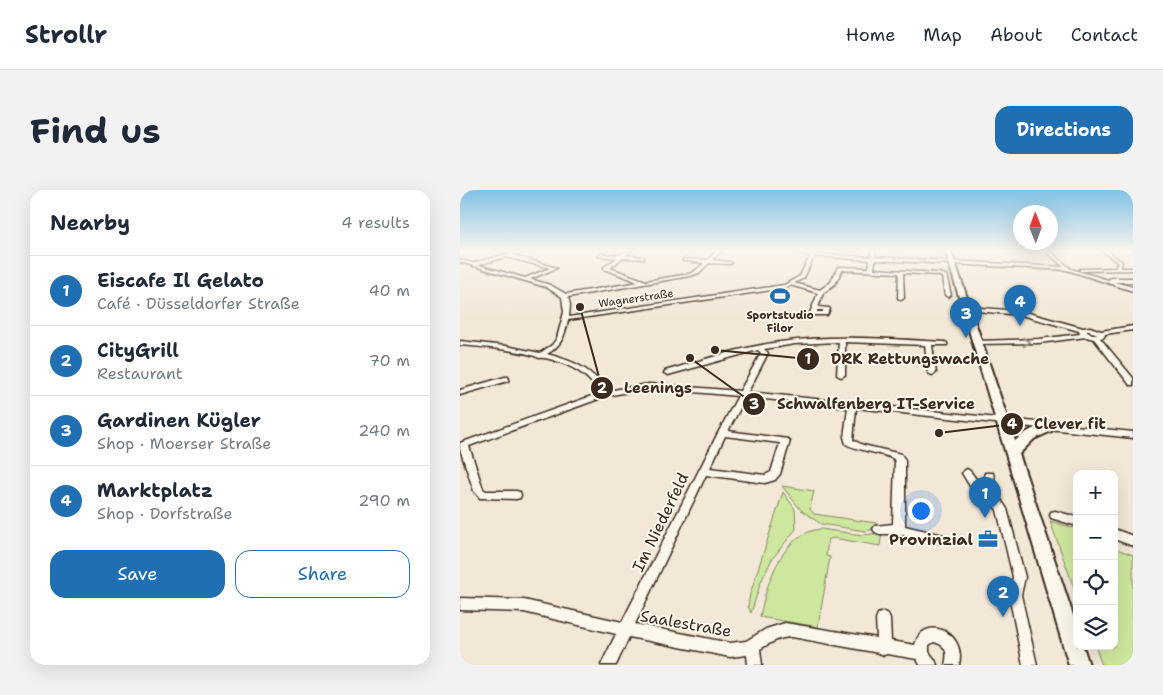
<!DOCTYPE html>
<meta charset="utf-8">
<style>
:root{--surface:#fff;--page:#f2f2f3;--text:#1f2937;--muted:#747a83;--line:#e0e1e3;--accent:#1f6fb2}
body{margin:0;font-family:"Shantell Sans",sans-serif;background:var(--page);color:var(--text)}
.controls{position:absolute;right:15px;bottom:15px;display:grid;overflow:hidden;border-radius:10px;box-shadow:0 5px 20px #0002}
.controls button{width:45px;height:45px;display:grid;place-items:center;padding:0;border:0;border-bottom:1px solid var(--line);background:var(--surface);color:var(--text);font:25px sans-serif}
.compass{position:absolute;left:553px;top:15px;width:45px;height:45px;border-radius:50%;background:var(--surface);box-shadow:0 5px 20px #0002;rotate:359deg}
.you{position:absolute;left:460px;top:320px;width:18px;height:18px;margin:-12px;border:4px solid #fff;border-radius:50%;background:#1a73e8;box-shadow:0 0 0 8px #1a73e833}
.badge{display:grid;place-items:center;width:32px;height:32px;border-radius:50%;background:var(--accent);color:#fff;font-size:16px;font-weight:700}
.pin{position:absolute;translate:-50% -41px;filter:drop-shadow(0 1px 2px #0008)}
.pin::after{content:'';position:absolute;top:26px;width:18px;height:15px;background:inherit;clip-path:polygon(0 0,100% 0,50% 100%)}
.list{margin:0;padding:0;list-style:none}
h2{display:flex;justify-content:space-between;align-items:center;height:65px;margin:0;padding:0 20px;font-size:21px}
h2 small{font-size:16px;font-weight:400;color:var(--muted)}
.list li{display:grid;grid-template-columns:32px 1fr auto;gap:15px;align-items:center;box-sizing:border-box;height:70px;padding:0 20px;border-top:1px solid var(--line)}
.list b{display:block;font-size:19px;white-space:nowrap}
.list p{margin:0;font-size:16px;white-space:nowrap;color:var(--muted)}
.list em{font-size:16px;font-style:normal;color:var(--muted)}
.actions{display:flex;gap:10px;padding:15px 20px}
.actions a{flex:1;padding:11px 0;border:1px solid var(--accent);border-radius:15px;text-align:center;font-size:18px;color:var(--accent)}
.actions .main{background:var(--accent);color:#fff}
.icon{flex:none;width:28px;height:28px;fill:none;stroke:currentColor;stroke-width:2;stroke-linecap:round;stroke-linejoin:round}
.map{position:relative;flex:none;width:673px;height:475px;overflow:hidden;border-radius:15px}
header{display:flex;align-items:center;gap:30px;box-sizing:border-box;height:70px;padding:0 25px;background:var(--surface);border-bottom:1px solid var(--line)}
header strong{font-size:24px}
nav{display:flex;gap:28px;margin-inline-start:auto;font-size:18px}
.intro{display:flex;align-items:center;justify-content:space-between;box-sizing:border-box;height:120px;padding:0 30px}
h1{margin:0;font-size:35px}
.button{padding:12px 22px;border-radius:15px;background:var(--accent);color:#fff;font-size:18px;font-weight:700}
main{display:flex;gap:30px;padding:0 30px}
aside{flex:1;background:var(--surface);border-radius:15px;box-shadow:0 5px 20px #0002}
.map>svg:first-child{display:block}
.green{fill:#cde79e;stroke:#84885e}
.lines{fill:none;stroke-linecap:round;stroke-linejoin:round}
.minor-casing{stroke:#3b2a1e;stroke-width:3}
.secondary-casing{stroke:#3b2a1e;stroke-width:4}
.minor{fill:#fbf7ec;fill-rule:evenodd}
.secondary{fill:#fbf7ec;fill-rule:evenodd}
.oneway{stroke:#9b9085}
.labels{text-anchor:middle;stroke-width:4;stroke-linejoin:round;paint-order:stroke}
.far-street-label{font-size:11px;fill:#3b2a1e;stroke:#fbf7ec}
.far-poi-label{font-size:11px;font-weight:bold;fill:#3b2a1e;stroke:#fbf7ec}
.near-street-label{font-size:16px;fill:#3b2a1e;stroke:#fbf7ec}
.near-poi-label{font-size:16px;font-weight:bold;fill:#3b2a1e;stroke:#fbf7ec;text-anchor:end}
.leader{fill:none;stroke:#3b2a1e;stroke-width:2}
.callout-dot{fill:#3b2a1e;stroke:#fbf7ec;stroke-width:2}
.mark-label{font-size:15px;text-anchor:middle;font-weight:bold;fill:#fff}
.callout-label{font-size:15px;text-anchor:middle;font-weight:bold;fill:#3b2a1e;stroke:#fbf7ec;stroke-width:4;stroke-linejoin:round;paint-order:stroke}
</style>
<header>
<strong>Strollr</strong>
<nav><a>Home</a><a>Map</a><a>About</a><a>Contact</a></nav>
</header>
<div class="intro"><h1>Find us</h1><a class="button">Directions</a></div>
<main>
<aside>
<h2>Nearby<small>4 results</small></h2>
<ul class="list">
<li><span class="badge">1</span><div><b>Eiscafe Il Gelato</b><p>Café · Düsseldorfer Straße</p></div><em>40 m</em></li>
<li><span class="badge">2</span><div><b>CityGrill</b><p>Restaurant</p></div><em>70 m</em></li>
<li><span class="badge">3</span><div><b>Gardinen Kügler</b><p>Shop · Moerser Straße</p></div><em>240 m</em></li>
<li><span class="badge">4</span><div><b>Marktplatz</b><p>Shop · Dorfstraße</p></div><em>290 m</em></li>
</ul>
<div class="actions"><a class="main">Save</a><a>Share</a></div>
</aside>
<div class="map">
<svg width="673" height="475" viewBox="0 0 673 475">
<rect width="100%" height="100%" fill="#f3e8d8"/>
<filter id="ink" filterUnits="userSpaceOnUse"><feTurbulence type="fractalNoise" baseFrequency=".02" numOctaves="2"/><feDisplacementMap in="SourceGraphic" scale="10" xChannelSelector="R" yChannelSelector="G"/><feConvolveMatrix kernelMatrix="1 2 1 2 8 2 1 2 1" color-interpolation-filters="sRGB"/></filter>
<g filter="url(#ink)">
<path class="green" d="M322,296L354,301L350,319L354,324L416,333V339L405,341L361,334L341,320Z
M323,302L335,319L336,339L312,369L301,392L291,423L288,416L290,404Z
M590,331L617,339V406Z
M361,339L402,345L422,343L420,356L373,348L368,350L366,366L370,367L358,437L300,427C306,395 322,342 361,339Z
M654,358L673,365V475H642L635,456H654Z"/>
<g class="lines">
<defs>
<path id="minor" d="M62,60H68L52,65L97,78L70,89L90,95L106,104L179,92L144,79V77L157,68L138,66L140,64L160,65L167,60H172L166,65L182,67H184V69L162,68L150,78L186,91L229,84L235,81L244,73L225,71H223V69L247,70L258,60H262L252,70L270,72L272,73L270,74L249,73L239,83L230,86L108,107L110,115L109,127L324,95L340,86L350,66L329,60L351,63L353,60H357L355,64L411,67L412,60H416L415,67L604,77L584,60H588L611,79L648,90L651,88H673V92H654L673,97V101L607,80L415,70L414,79L478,83L486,85L491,105L488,107L485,105L482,87L477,85L443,83L444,108L441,110L438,108L439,83L382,80L375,94L363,103L358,117L369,118L370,119L367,125H353L350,123L358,103L330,95L325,98L108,130C105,146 101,156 87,164C113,171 131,178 147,201L189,194L280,201L301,163L298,160L208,185L204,183L205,181C243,170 281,157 320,152C375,144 430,149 485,152L487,153V155H472L476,183L472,185L468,183L465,155L385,152V185L381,187L377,185L379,152L335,154L304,159L308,163L288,202L673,242V248L396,218L393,250L403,255L441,264L445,270V336L483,345L485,348L483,351L479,353L439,344H419L415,342L413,339L415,336L433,334L435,270C427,263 400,262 386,254L384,247L388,218L286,207L268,241L328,249L330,251L320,284L315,290L305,293L246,285L175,434L270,453L286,451L306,439L325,433L417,448L416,429L418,424L423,422L428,424L430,429L431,451L455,455C462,424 507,440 499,475H485C488,464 487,455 474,452L469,455V462L475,470L477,475H460L457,469L427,464L424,465L419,463L332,447C319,447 312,452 300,459L302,475H288L287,465L270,467L169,447L156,475H141L156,444L64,422L0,420V408L64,410L162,432L258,243L278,206L189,198L147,206L9,256L23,299L26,301H56L60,302L61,305L60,308L56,309L20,308L14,301L0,259V253L140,203C129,187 117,178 99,172C92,170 86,167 79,168C64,160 20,157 0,155V151L46,156L80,163L92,155L97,148L104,122L102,107L86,97L0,72V70L13,73ZM354,66L410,70L409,78L378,77L371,92L360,100L334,93L344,88ZM46,67L90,78L65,88L18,75ZM357,120H363V122H357ZM265,246L320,253L311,282L305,285L250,278Z
M642,60H647L662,72L660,78H673V80L620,81V79H622L655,78L658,73Z
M507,117L561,121L623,138L630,137L641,141L673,136V140L645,144L644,147L640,148L673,188V195H670L634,149L626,147L579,153L516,154L515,153L518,151L579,149L620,144L619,141L561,125L505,120L504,119ZM626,141H629L638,144L632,145Z
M45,187H48L49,189L48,191L0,205V200Z
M507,279L510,281L522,297L527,299L524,286L525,283H533L538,305L547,319L565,387L561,405L577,475H563L549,405L553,387L537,320L529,309L514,303L502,283L504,281Z
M595,321L617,327V336L591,328L590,325L591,322Z
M654,339L673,346V356L654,349Z"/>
<path id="secondary" d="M485,60H491L555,251C565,241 578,236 592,232L598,236L596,239L574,249L559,264L617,437V456H623L629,475H609Z"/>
</defs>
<use href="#minor" class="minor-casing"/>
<use href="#secondary" class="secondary-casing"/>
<use href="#minor" class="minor"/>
<use href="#secondary" class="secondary"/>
</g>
<defs><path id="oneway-chevron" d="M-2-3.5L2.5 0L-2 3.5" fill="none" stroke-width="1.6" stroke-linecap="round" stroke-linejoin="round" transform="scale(1.25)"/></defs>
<use class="oneway" href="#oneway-chevron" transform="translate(566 152) rotate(-4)"/>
</g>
<linearGradient id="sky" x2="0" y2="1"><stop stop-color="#81c2e6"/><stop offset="0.48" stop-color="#faf5ed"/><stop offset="1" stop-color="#faf5ed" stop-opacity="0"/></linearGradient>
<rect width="673" height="126" fill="url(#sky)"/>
<defs>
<symbol id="stadium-bare" viewBox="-9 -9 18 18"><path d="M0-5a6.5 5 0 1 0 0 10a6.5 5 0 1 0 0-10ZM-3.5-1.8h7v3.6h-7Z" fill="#1f6fb2" stroke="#fbf7ec" stroke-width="2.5" paint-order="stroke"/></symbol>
<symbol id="office-bare" viewBox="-9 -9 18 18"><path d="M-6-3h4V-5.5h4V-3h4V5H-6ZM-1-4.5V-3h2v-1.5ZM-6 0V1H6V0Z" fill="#1f6fb2" stroke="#fbf7ec" stroke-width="2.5" paint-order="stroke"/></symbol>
</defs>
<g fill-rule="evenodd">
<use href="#stadium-bare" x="306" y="92" width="28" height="28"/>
<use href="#office-bare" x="514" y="335" width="28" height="28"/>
</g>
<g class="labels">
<g class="far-street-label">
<text transform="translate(176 108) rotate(-8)" y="4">Wagnerstraße</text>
</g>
<g class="far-poi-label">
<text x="320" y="129">Sportstudio<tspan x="320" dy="13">Filor</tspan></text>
</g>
<g class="near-street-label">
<text transform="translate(200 332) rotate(-64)" y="6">Im Niederfeld</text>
<text transform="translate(226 433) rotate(10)" y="6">Saalestraße</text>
</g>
<g class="near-poi-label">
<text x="513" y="355">Provinzial</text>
</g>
</g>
<path class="leader" d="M255 160L348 169M120 117L142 198M230 168L294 214M479 243L552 234"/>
<g class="callout-dot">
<circle cx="255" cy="160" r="5"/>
<circle cx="120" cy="117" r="5"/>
<circle cx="230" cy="168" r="5"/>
<circle cx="479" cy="243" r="5"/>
<circle cx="348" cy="169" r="12"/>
<circle cx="142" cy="198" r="12"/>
<circle cx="294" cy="214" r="12"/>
<circle cx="552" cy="234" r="12"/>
</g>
<g class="mark-label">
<text x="348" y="174">1</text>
<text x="142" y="203">2</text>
<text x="294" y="219">3</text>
<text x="552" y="239">4</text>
</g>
<g class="callout-label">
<text x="450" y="174">DRK Rettungswache</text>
<text x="198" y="203">Leenings</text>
<text x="416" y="219">Schwalfenberg IT-Service</text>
<text x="610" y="239">Clever fit</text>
</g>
</svg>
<div class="controls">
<button>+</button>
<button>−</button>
<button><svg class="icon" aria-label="locate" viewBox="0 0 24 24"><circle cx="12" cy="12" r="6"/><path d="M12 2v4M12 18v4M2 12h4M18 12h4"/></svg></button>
<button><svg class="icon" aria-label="layers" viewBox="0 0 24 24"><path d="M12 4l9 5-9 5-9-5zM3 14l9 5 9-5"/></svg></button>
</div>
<svg class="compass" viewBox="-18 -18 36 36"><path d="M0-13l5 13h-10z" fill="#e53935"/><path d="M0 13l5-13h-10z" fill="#747a83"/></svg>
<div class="you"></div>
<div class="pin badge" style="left:525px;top:328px">1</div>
<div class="pin badge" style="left:543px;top:427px">2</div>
<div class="pin badge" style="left:506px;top:148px">3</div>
<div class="pin badge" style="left:560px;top:136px">4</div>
</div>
</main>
